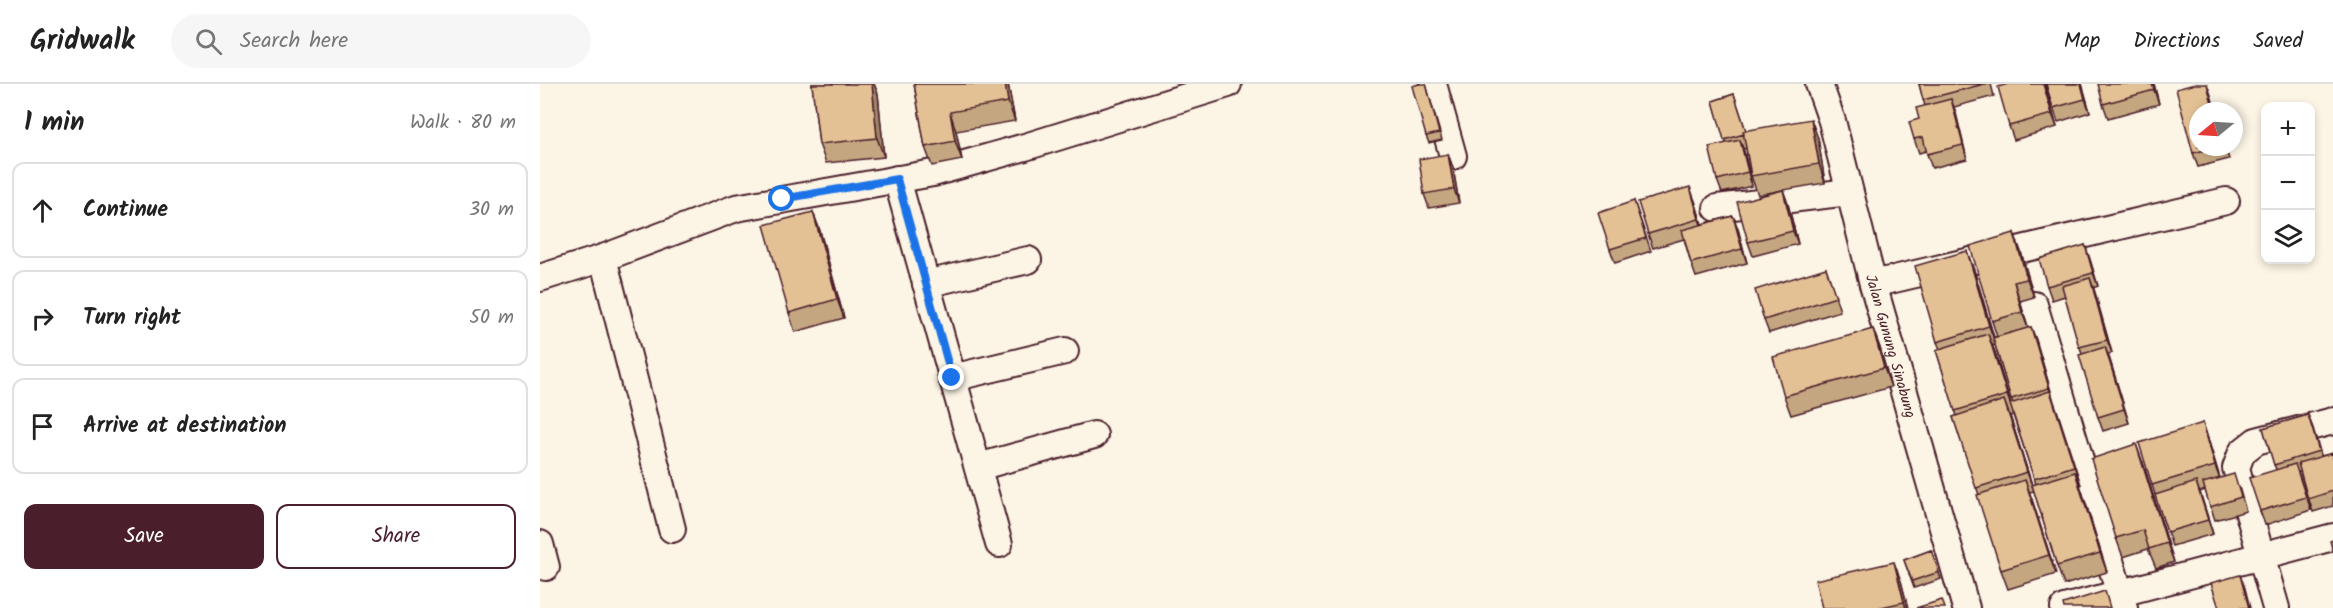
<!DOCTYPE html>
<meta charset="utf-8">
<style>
:root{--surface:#fff;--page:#f6f6f6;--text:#222;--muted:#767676;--line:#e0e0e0;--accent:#4a1f2b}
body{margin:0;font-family:Kalam,sans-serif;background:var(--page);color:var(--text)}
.controls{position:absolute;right:18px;top:18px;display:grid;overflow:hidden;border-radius:12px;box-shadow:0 3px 9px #0003}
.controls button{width:54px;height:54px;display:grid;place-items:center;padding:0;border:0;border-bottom:2px solid var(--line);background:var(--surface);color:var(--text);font:30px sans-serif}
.compass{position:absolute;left:1649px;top:18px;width:54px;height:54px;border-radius:50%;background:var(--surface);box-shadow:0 3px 9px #0003;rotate:252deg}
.stop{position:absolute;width:18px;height:18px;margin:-14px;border:4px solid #1a73e8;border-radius:50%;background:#fff}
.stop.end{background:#1a73e8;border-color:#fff;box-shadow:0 2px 6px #0008}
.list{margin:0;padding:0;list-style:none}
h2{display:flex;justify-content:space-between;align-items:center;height:78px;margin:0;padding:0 24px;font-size:26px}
h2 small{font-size:20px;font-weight:400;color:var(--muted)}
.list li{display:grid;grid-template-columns:39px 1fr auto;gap:18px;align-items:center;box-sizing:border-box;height:96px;margin:0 12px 12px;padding:0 12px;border:2px solid var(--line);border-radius:12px}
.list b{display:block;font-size:22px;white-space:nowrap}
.list em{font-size:20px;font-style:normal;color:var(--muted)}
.actions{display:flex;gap:12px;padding:18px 24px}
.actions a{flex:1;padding:14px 0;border:2px solid var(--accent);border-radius:12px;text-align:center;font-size:21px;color:var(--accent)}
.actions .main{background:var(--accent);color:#fff}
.icon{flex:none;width:33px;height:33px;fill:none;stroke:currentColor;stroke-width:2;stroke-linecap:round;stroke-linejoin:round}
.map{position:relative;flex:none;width:1793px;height:524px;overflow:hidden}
header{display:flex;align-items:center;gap:36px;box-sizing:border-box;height:84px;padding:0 30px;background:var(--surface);border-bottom:2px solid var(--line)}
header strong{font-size:28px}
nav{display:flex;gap:33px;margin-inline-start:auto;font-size:21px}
.search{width:420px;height:54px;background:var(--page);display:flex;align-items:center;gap:15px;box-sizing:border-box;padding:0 21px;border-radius:33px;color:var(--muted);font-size:22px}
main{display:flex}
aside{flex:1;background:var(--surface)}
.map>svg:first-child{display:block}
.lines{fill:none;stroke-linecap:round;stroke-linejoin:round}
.minor-casing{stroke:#4a1f2b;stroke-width:30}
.minor{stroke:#fcf5e5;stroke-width:26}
.wall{fill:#c4a680;stroke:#4a1f2b;stroke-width:1.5;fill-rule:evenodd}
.shaded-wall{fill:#a08768;stroke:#4a1f2b;stroke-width:1.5}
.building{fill:#e4c195;stroke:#4a1f2b;stroke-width:1.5}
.route{stroke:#1a73e8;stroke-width:8}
.labels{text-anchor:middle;stroke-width:4.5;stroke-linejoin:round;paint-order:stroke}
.street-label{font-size:15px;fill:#4a1f2b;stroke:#fcf5e5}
</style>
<header>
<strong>Gridwalk</strong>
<div class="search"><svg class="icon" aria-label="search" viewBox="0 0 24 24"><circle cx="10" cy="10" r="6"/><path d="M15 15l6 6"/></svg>Search here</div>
<nav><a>Map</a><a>Directions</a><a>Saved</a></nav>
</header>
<main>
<aside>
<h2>1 min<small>Walk · 80 m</small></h2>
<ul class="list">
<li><svg class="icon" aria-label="ahead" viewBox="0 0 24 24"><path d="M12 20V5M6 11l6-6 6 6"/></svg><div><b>Continue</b></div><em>30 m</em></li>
<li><svg class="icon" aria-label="right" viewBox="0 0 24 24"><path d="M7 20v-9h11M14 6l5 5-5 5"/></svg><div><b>Turn right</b></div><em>50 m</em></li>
<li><svg class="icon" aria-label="arrive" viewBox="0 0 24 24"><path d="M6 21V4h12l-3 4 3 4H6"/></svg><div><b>Arrive at destination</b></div></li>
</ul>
<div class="actions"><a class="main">Save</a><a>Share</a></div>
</aside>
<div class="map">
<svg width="1793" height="524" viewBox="0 0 1793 524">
<rect width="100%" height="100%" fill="#fcf5e5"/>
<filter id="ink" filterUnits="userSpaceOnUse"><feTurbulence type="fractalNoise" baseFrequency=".0167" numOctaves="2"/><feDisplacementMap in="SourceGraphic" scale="12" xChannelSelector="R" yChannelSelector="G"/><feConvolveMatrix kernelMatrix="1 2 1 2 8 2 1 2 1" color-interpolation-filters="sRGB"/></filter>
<g filter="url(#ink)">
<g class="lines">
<defs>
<g id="minor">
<path d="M893,0L913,72"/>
<path id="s1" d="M1279,0L1292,37L1333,200L1426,524"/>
<path d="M357,95L459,460"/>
<path d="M1177,124L1309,108"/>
<path d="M0,194L63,174"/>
<path d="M386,200L488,176"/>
<path d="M1333,200L1686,117"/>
<path d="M1494,221L1584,524"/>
<path d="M412,294L525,267"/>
<path d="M438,383L554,351"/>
<path d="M132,445L63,174L196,124L393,89L485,63L688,0"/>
<path d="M0,460L6,483"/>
<path d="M1524,524L1793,453"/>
<path d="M1736,524L1696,384L1702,368L1716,357L1793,337"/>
</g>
</defs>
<use href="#minor" class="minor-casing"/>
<use href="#minor" class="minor"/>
</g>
<path class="wall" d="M272,0H334L338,10L344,73L286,79L279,60Z
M374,0H468L475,37L416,47L422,76L392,82L385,63Z
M886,0L902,56L889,59L886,52Z
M1379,0H1451L1454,12L1414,23L1427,75L1392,84L1386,67L1379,69L1374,55L1379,35L1385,22Z
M1468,0H1542L1550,28L1518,38L1506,2H1505L1517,43L1474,56L1469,42Z
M1614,0L1619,20L1568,34L1563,20Z
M1194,10L1206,47L1278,54L1285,99L1243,106L1248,120L1258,160L1213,172L1208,158L1242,106L1218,111L1211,92L1206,64L1203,65L1212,102L1182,109L1177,96L1186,59L1173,17Z
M1671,11L1658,63H1685L1689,75L1658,83L1653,69Z
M908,70L913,84L919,119L889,124L884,110Z
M1094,117L1111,167L1075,179L1070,165Z
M1155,117L1162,140L1193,132L1198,145L1207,179L1156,193L1151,179L1144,155L1113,164L1108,150Z
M273,128L280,147L304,234L255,248L249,229Z
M1474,149L1481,168L1494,213L1480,217L1488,244L1491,243L1496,256L1514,318L1541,401H1540L1567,488L1524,501L1517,482L1494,407L1489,408L1516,490L1468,505L1461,486L1439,411L1413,333L1417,332L1396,266L1400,265L1397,258L1434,186L1454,253H1457L1452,237ZM1455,261L1473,319L1471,320L1452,262ZM1473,331L1496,400L1492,401L1470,332Z
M1545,161L1558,202L1553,204L1572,269L1568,270L1589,339L1563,347L1558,333L1542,270L1525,212L1512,216L1507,202Z
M1286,184L1300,227L1229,249L1224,236Z
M1333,245L1340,264L1351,303L1251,331L1244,312Z
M1768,331L1781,372L1793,369V422L1773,428L1760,388H1758L1771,426L1725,441L1720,427L1736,386L1723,344Z
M1663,339L1680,394L1699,403L1706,427L1675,436L1665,406L1660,408L1673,450L1632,462L1612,401Z
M1603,379L1634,478L1616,484L1608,465L1583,473L1576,454Z
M1391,466L1401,495L1374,504L1364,476Z
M1361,497L1368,524H1282Z"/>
<path class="shaded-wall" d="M332,0H334L338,10L344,73L337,54Z
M465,0H468L475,37L468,18Z
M1503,0H1504L1517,43L1512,30Z
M1541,0H1542L1550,28L1545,15Z
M1612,0H1614L1619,20L1614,6Z
M1667,0L1671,11L1676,27H1674Z
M1411,15L1416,29L1427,75L1423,61Z
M410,28L416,47L422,76L415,57Z
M1271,35L1278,54L1285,99L1279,80Z
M1200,56L1205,70L1212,102L1208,88Z
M908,70L913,84L919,119L914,105Z
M1150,103L1155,117L1164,149L1159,135Z
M1243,106L1248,120L1258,160L1253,147Z
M273,128L280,147L304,234L297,215Z
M1193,132L1198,145L1207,179L1202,165Z
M1474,149L1481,168L1494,213L1487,195Z
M1545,161L1550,175L1558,202L1553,189Z
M1427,167L1434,186L1456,261L1449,242Z
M1550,194L1555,208L1572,269L1567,256Z
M1474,198L1480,217L1489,247L1482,228Z
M1491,243L1496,256L1514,318L1509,304Z
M1333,245L1340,264L1351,303L1344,284Z
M1448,250L1455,268L1474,330L1467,311Z
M1565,263L1570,276L1589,339L1584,325Z
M1510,307L1517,326L1541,401L1534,382Z
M1464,316L1471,335L1494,407L1487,388Z
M1768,331L1773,344L1784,381L1779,367Z
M1663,339L1669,358L1682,401L1675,382Z
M1596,360L1603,379L1634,478L1627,459Z
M1535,388L1542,407L1567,488L1560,469Z
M1485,396L1492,415L1516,490L1509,471Z
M1656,398L1661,412L1673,450L1668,436Z
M1354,478L1361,497L1368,524H1366L1364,518Z
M1700,491L1705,504L1710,524H1709Z"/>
<path class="building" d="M272,0H332L337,54L279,60Z
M374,0H465L468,18L410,28L415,57L385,63Z
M879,0H886L899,49L886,52L872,2Z
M1379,0H1444L1383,16Z
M1468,0H1503L1512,30L1469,42L1458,3Z
M1506,0H1541L1545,15L1513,24Z
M1558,0H1612L1614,6L1563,20Z
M1655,0H1667L1674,27H1658V63H1677L1653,69L1636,5Z
M1194,10L1206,47H1203L1204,50L1184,56L1173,17Z
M1411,15L1423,61L1387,70L1383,53L1374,55L1369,38L1379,35L1376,24Z
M1271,35L1279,80L1211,92L1203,47Z
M1200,56L1208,88L1177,96L1169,63Z
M908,70L914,105L884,110L879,75Z
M1150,103L1159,135L1108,150L1098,118Z
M1243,106L1253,147L1208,158L1197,118Z
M1094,117L1106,154L1070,165L1058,129Z
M273,128L297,215L249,229L224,141Z
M1193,132L1202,165L1151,179L1142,146Z
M1474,149L1487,195L1474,198L1482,228L1452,237L1430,162Z
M1545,161L1553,189L1507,202L1499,175Z
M1427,167L1449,242L1397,258L1375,182Z
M1286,184L1296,213L1224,236L1215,206Z
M1550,194L1567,256L1539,263L1522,202Z
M1491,243L1509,304L1471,315L1453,254Z
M1333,245L1344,284L1244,312L1233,273Z
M1448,250L1467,311L1415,327L1396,266Z
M1565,263L1584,325L1558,333L1539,271Z
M1510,307L1534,382L1494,395L1470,320Z
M1464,316L1487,388L1436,404L1413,333Z
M1768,331L1779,367L1734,381L1723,344Z
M1663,339L1675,382L1612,401L1599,359Z
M1596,360L1627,459L1609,465L1603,446L1576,454L1551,375Z
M1793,369V407L1768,415L1758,379Z
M1755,380L1766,413L1720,427L1709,394Z
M1535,388L1560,469L1517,482L1492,401Z
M1694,390L1701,413L1670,423L1663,399Z
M1485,396L1509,471L1461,486L1437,411Z
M1656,398L1668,436L1627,448L1615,411Z
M1793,456V467L1790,457Z
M1391,466L1399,488L1372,497L1364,476Z
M1354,478L1364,518L1337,524H1282L1275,496Z
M1700,491L1709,524H1679L1671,499Z
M1565,507L1570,524H1524L1523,520Z
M1402,516L1405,524H1376Z"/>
</g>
<g class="lines" filter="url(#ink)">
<path class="route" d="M242,115L357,95L412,294"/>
</g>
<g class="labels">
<g class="street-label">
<text dy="5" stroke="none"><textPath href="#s1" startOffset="272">Jalan Gunung Sinabung</textPath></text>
</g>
</g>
</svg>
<div class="controls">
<button>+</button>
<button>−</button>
<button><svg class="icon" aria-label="layers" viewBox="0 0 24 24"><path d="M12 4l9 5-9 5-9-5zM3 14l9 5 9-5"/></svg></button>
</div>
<svg class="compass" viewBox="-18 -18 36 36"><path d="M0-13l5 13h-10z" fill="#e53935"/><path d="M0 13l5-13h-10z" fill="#767676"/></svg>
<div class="stop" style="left:242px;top:115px"></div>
<div class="stop end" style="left:412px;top:294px"></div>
</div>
</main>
